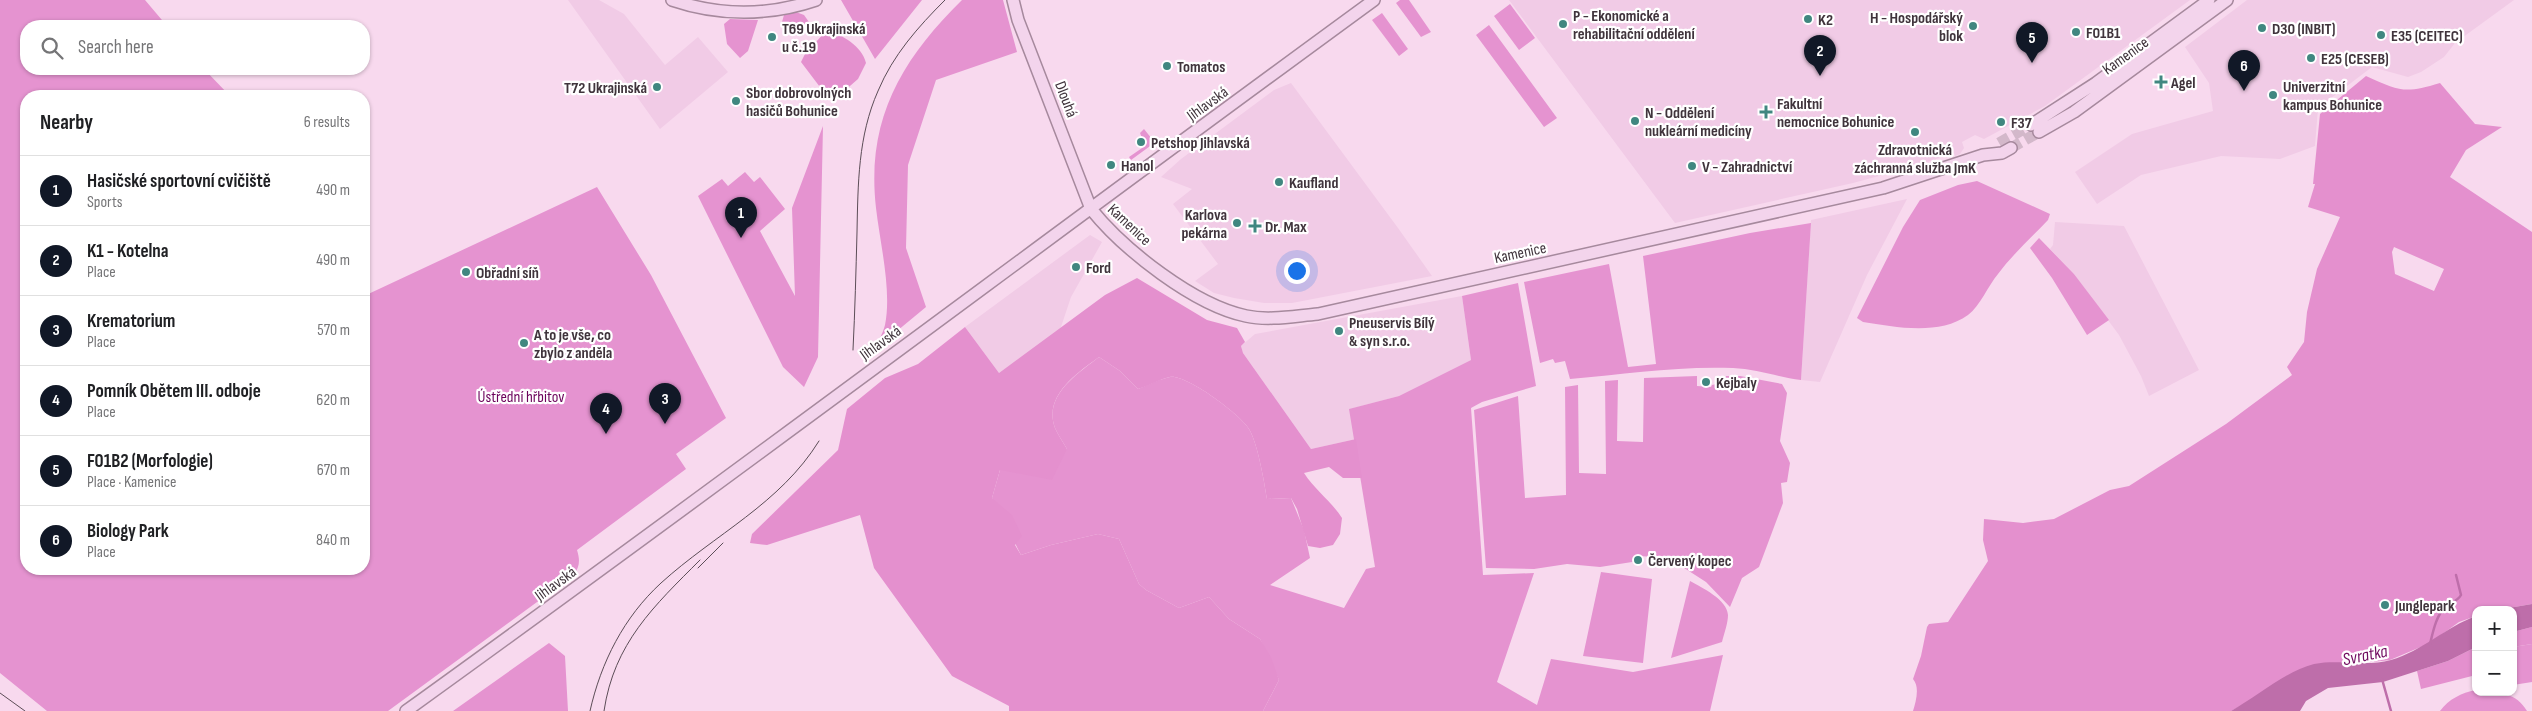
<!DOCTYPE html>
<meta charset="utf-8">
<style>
:root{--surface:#fff;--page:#f2f2f2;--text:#202124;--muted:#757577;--line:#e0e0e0;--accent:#111827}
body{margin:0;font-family:"Sofia Sans Condensed",sans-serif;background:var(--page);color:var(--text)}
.controls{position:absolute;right:15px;bottom:15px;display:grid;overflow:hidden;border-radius:10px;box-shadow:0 1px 4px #0004}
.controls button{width:45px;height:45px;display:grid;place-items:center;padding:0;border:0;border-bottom:1px solid var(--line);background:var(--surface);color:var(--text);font:25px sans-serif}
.you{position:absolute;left:1296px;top:270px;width:18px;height:18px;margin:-12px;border:4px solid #fff;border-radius:50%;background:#1a73e8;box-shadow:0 0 0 8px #1a73e833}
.badge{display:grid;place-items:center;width:32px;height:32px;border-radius:50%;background:var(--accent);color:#fff;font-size:16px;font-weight:700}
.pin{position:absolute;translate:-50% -41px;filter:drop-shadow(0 1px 2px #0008)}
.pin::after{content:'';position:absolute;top:26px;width:18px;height:15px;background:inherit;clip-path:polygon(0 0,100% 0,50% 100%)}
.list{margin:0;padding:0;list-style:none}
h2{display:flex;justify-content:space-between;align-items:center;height:65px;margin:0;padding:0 20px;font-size:21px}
h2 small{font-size:16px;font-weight:400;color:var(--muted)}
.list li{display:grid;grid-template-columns:32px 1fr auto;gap:15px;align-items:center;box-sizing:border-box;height:70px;padding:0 20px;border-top:1px solid var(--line)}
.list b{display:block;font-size:19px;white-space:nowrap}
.list p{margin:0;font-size:16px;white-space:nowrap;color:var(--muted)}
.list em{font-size:16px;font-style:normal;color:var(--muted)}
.icon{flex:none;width:28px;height:28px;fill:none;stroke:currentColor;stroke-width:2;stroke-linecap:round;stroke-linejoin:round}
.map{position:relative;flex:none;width:2532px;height:711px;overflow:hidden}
.search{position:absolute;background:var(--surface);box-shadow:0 1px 4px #0004;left:20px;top:20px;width:350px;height:55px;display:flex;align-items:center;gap:12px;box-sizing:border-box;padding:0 18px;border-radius:20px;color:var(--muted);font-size:19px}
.panel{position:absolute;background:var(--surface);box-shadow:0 1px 4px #0004;left:20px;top:90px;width:350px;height:485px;border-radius:20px}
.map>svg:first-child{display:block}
.built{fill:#f1cbe6}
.green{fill:#e593d0}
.forest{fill:#e490ce;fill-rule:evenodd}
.water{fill:#be6eaa}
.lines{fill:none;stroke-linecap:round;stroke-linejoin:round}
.stream{stroke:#be6eaa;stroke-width:2.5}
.secondary-tunnel{stroke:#d3b8ca;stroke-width:11;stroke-dasharray:11 5.5;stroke-linecap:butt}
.secondary-casing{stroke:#a6899d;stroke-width:14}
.secondary{stroke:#f3d4ec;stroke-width:11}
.tram{stroke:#5c4d57;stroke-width:1}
.poi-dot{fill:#408780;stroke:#fff;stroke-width:2}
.labels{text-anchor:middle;stroke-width:4.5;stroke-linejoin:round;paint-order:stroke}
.poi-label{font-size:16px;font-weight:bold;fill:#40343c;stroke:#fff;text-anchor:start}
.street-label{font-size:16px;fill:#40343c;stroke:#fff}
.park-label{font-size:16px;fill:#6c035b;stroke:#fff}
.water-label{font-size:18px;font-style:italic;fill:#720e61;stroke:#fff}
</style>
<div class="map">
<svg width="2532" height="711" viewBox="0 0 2532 711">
<rect width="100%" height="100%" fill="#f8d9ee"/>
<path class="built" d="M568,0H599L624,14L665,65L698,37L728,72L660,129Z
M1509,0H2190L2045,106L1984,139L1975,135L1962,142L1964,148L1960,154L1955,156L1954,153L1912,167L1853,183L1675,223Z
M2247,0H2514L2455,43L2444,57L2421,72L2408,77L2372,67L2318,108L2315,146L2280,159L2221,156L2141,175L2097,204L2075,172L2132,134L2213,111L2209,83L2185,47Z
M1291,83L1398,228L1432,276L1292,303H1264L1234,298L1214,293L1195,281L1218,264L1173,204L1192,189L1161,177L1181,159L1274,90Z
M1907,199L1867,275L1820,382L1801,380L1811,220Z
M2055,222L2124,226L2199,370L2149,396L2141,376L2119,335L2074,274L2050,249L2053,245Z
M1090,235L1102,242L1071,297L1060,330L999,373L965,327Z
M1462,296L1471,360L1399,396L1350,409L1356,439L1311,449L1243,353L1241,346L1255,334Z"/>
<path class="green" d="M0,0H145L167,26H26V69H204L230,96H26V569H364V296L597,187L651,275L726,418L676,454L686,469L577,550C580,560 580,566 574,575L388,711H47L0,673Z
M841,0H922L875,59Z
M962,0H1003L1017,52L936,80L908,165L906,248L926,307L874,350C878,342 883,333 885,325C892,291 880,243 876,208C866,120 901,60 962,0Z
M1400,0H1409L1431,32L1421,37L1396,3Z
M1510,4L1535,38L1519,50L1494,16Z
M796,12L804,15L809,22L807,31L802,36L790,33L782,22L784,15Z
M1382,13L1408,49L1399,56L1372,20Z
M730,19L758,20L748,51L740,58L727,44L724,24Z
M1489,25L1557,118L1544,127L1476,35Z
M823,126L818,357L804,387L783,367L698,196L722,179L728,186L745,172L754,182L760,177L785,209L760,231L795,296L792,208Z
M1144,129L1152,139L1155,137L1157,141L1131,160L1129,157L1145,146L1140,133Z
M1977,181L2050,214L2048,220C2031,238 2012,255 1998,274C1988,286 1980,306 1968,315C1939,336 1895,327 1863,322L1857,318L1903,227L1920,200L1958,185Z
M1811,223L1801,380C1778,377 1756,369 1733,368C1676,366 1626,374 1570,379L1565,361L1555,363L1553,359L1540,363L1524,282L1609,264L1628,367L1656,364L1643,256L1750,233Z
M2039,238L2074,274L2109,320L2087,335L2052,278L2030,248Z
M1518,283L1536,386L1482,402L1471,408L1483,575L1534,573L1497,682L1537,705L1551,659L1633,672L1723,655L1710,711H1263L1279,680L1260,639L1229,619L1209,597L1179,608L1146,590L1139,584L1119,539L1098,534L1051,545L1021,555L992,498L1000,470L1067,449C1063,442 1058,435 1055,428C1043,396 1077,374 1099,357L1120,371L1138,389C1148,385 1160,379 1170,377C1186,374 1241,415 1249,429C1258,444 1264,481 1267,499L1291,498L1304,530L1310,558L1270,585L1344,608L1366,569L1375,567L1349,409L1399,396L1471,360L1462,296Z
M1697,376V386L1711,387L1712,385L1725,382L1726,376H1740L1782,384L1787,393L1780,441L1790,463L1787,482L1781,483L1783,503L1759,567L1742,578L1730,607L1706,582L1678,564L1679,559L1640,556L1632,562L1600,567L1567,564L1534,569L1486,568L1474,410L1518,396L1525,498L1566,495L1565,387L1578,385L1579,473L1606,474L1605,381L1618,380L1617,441L1643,442L1644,378Z
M1601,572L1652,579L1643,663L1583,656Z
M1690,581C1702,588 1727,599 1728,615C1728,623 1724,634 1722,642L1671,658Z
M549,643L565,656L568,711H453Z
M2532,644V682L2513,685V647Z
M2476,690V692C2497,692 2515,691 2527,711H2440C2449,699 2461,693 2476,690Z"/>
<path class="forest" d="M826,31C842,34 862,46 866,63L858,79L835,99L826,95L801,62L805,54Z
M2366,76C2400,91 2404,94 2440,83L2475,124L2502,127L2466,150L2450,177L2532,232V604L2497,610H2476V616L2459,622L2430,643L2390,660L2362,663L2244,704L2231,711H1913C1916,701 1920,687 1913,679L1921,656L1927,627L1929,624L1948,622L1988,561L1983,540L1984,519L2023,523L2054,519L2110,490L2129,486L2226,424L2292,375L2287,367L2304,342L2307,312L2317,269L2340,217L2308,207L2315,184H2313L2320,114ZM2394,247L2444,269L2434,291L2395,274L2392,252Z
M1137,278L1207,320L1237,328L1245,342L1241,346L1243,353L1311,449L1356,439L1362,478H1343L1329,467L1304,473C1315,490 1331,501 1342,518L1340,534L1333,545L1320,548L1308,546L1297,509L1291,498L1267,499C1264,481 1258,444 1249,429C1241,415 1186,374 1170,377C1160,379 1148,386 1138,389L1120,371L1099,357C1077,373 1043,396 1055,428C1058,435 1063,442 1067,449L1052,480L1000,470L992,498L1012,515L1022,536L1015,545L1021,555L1051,545L1098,534L1119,539L1139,584L1146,590L1179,608L1209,597L1229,619L1260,639L1271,657L1279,680L1263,711H1009V706L952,676L874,568L860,515L767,545L750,543L752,534L838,450L847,409L885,378L918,364L965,327L999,373L1105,295Z
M2532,627V644L2513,647V632Z
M2476,647V675L2421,689L2417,671L2448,661Z"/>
<path class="water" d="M2532,604V627L2513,632V610H2497Z
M2476,616V647L2448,661L2383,682L2328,688L2306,701L2300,711H2231C2258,696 2284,672 2314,664C2339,659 2366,667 2391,660C2422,651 2446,627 2476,616Z"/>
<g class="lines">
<path class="stream" d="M2430,644C2433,632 2436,616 2445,607C2451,602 2457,602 2461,595L2456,575
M2382,679L2391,711"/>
<path class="secondary-tunnel" d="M1999,143L2031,125
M2011,148L2039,132"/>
<defs>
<path id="secondary" d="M672,0C719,16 769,16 816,0
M1013,0L1018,20L1091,209C1124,250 1194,305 1246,316C1269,321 1294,316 1318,314L1883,188L1983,155L2002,153L2011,148
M2031,125L2096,83L2209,0
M2039,132L2074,112L2227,0
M406,711C731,477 1051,236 1374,0"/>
</defs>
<use href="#secondary" class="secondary-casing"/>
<use href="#secondary" class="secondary"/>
<path class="tram" d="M853,350C855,310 856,271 857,232C858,184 858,136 878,91C893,55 918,27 945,0
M698,568L723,543
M0,693L25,711
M590,711C601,662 624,617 661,583C715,534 780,504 819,441
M604,711C614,643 654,606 700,560"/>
</g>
<g class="poi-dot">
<circle cx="1808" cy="19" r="5"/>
<circle cx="1563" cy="24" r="5"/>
<circle cx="1973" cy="26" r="5"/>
<circle cx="2262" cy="28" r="5"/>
<circle cx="2076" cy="32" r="5"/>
<circle cx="2381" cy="35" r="5"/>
<circle cx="772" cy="37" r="5"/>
<circle cx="2311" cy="58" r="5"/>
<circle cx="1167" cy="66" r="5"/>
<path d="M2158.5 74.5h5v5h5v5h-5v5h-5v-5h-5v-5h5z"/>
<circle cx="657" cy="87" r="5"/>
<circle cx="2273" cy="95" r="5"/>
<circle cx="736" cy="101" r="5"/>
<path d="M1763.5 104.5h5v5h5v5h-5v5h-5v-5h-5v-5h5z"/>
<circle cx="1635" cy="121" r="5"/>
<circle cx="2001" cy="122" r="5"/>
<circle cx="1915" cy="132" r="5"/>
<circle cx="1141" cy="142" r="5"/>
<circle cx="1111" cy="165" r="5"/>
<circle cx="1692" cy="166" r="5"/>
<circle cx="1279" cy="182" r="5"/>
<circle cx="1237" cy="223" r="5"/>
<path d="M1252.5 218.5h5v5h5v5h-5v5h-5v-5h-5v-5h5z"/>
<circle cx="1076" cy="267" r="5"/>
<circle cx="466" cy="272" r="5"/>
<circle cx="1339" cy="331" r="5"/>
<circle cx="524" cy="343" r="5"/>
<circle cx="1706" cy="382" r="5"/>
<circle cx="1638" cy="560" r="5"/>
<circle cx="2385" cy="605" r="5"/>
</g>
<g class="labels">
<g class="poi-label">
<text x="1573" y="21">P - Ekonomické a<tspan x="1573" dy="18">rehabilitační oddělení</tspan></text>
<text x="1963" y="23" text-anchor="end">H - Hospodářský<tspan x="1963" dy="18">blok</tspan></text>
<text x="1818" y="25">K2</text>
<text x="782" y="34">T69 Ukrajinská<tspan x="782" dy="18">u č.19</tspan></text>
<text x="2272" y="34">D30 (INBIT)</text>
<text x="2086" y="38">F01B1</text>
<text x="2391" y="41">E35 (CEITEC)</text>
<text x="2321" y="64">E25 (CESEB)</text>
<text x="1177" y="72">Tomatos</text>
<text x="2171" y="88">Agel</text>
<text x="2283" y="92">Univerzitní<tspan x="2283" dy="18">kampus Bohunice</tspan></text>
<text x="647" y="93" text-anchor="end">T72 Ukrajinská</text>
<text x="746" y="98">Sbor dobrovolných<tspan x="746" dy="18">hasičů Bohunice</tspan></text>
<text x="1777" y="109">Fakultní<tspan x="1777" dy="18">nemocnice Bohunice</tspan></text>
<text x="1645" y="118">N - Oddělení<tspan x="1645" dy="18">nukleární medicíny</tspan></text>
<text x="2011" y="128">F37</text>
<text x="1151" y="148">Petshop Jihlavská</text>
<text x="1915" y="155" text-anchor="middle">Zdravotnická<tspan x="1915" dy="18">záchranná služba JmK</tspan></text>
<text x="1121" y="171">Hanol</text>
<text x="1702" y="172">V - Zahradnictví</text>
<text x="1289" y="188">Kaufland</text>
<text x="1227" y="220" text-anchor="end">Karlova<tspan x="1227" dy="18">pekárna</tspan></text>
<text x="1265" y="232">Dr. Max</text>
<text x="1086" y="273">Ford</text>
<text x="476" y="278">Obřadní síň</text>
<text x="1349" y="328">Pneuservis Bílý<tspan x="1349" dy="18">&amp; syn s.r.o.</tspan></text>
<text x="534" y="340">A to je vše, co<tspan x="534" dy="18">zbylo z anděla</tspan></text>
<text x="1716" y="388">Kejbaly</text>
<text x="1648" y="566">Červený kopec</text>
<text x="2395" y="611">Junglepark</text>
</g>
<g class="street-label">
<text transform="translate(2125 55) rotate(-36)" y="6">Kamenice</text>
<text transform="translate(1067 99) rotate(69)" y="6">Dlouhá</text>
<text transform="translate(1207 103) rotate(-36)" y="6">Jihlavská</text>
<text transform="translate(1130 224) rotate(43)" y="6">Kamenice</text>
<text transform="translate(1520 252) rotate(-12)" y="6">Kamenice</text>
<text transform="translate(880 342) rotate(-36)" y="6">Jihlavská</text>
<text transform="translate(555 583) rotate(-36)" y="6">Jihlavská</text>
</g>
<g class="park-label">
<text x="521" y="402">Ústřední hřbitov</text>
</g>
<g class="water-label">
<text transform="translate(2365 655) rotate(-12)" y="6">Svratka</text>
</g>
</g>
</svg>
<div class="controls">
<button>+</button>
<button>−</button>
</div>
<div class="you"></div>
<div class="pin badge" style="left:741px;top:238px">1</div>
<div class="pin badge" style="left:1820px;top:76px">2</div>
<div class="pin badge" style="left:665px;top:424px">3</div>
<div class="pin badge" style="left:606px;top:434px">4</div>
<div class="pin badge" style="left:2032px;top:63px">5</div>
<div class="pin badge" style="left:2244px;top:91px">6</div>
<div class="search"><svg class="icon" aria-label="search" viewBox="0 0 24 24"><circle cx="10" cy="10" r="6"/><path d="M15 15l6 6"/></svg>Search here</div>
<section class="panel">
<h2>Nearby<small>6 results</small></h2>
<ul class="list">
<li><span class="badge">1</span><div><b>Hasičské sportovní cvičiště</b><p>Sports</p></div><em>490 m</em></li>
<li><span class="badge">2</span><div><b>K1 - Kotelna</b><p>Place</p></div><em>490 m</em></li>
<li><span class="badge">3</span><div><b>Krematorium</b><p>Place</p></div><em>570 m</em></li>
<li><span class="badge">4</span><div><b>Pomník Obětem III. odboje</b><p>Place</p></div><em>620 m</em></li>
<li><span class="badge">5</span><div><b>F01B2 (Morfologie)</b><p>Place · Kamenice</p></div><em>670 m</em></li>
<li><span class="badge">6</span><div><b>Biology Park</b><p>Place</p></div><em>840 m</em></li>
</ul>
</section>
</div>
